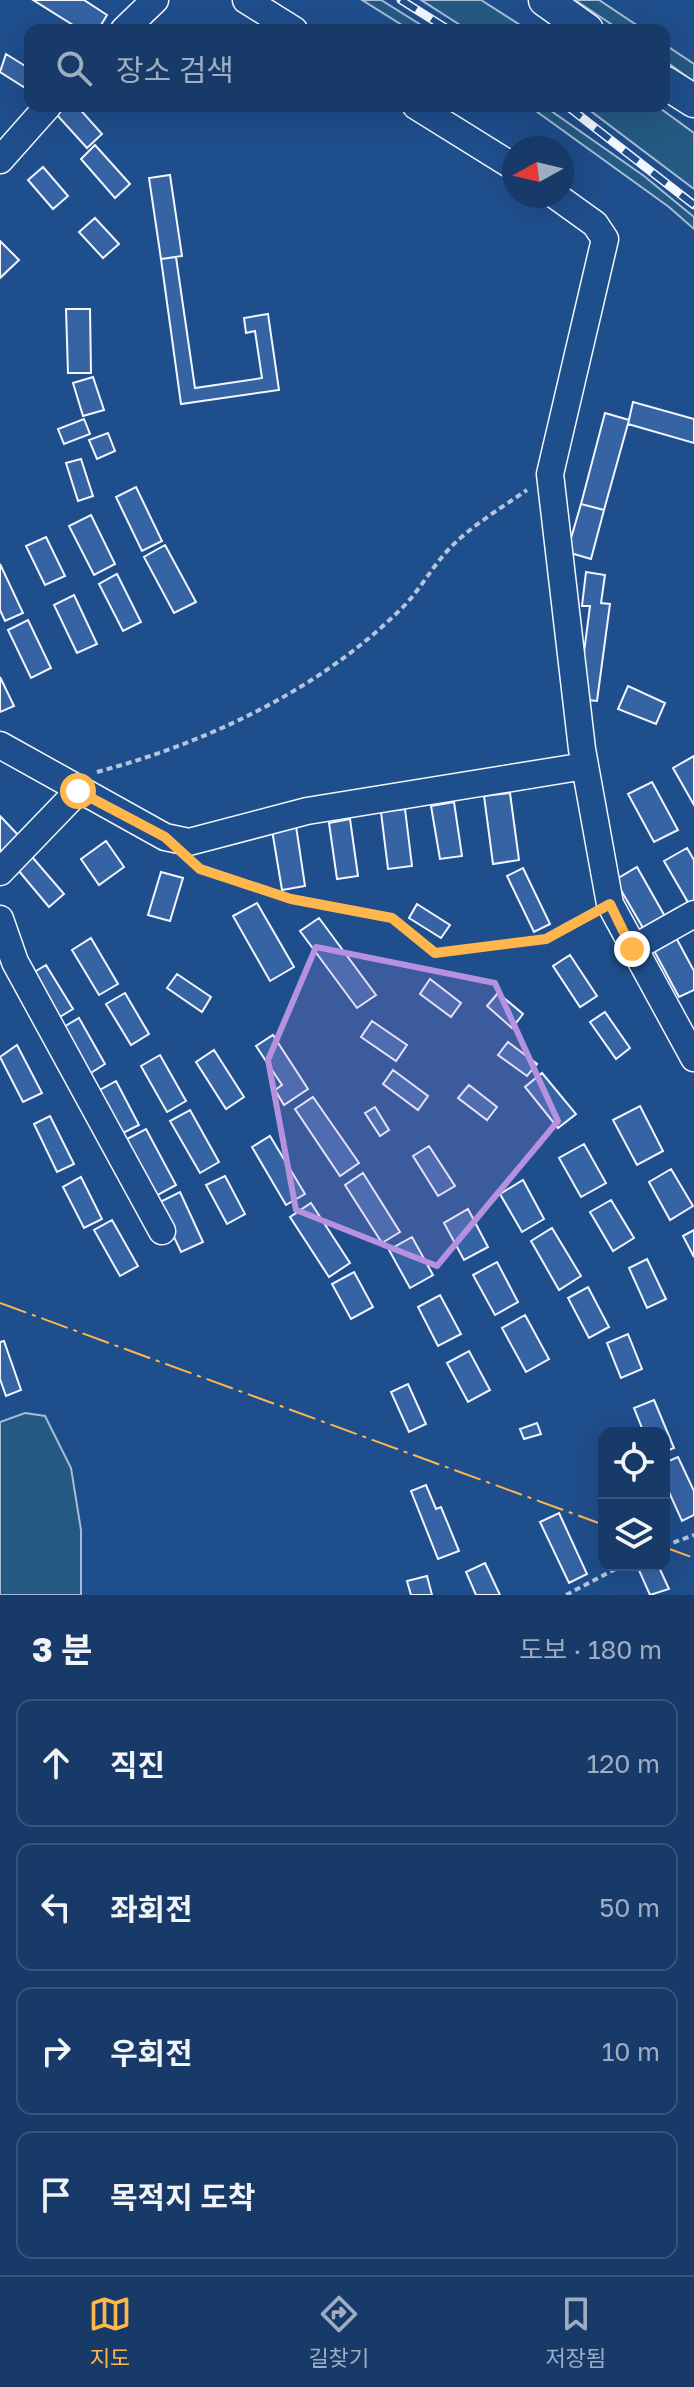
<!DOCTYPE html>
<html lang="ko">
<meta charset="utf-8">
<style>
:root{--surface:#173a69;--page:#244571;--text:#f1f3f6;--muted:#9eadc0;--line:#36547d;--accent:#ffb74d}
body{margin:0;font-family:"Golos Text","Noto Sans KR",sans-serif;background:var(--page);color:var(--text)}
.controls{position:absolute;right:24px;bottom:24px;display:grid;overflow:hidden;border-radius:16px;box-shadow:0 8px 32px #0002}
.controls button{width:72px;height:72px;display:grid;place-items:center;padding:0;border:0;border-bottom:2px solid var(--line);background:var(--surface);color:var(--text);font:40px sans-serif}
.compass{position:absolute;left:502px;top:136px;width:72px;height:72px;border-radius:50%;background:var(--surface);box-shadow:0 8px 32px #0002;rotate:262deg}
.stop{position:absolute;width:24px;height:24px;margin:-18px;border:6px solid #ffb74d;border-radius:50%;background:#fff}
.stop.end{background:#ffb74d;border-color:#fff;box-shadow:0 2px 8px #0008}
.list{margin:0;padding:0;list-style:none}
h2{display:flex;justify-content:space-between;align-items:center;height:104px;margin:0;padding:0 32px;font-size:34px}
h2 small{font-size:26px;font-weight:400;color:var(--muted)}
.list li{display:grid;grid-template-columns:52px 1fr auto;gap:24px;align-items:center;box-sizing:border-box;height:128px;margin:0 16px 16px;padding:0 16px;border:2px solid var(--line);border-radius:16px}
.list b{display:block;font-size:30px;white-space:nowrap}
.list em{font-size:26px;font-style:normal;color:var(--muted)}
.icon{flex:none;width:44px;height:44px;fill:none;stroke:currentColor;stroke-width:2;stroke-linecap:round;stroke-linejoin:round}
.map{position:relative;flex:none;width:694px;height:1595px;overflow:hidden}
.search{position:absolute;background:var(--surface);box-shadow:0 8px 32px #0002;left:24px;right:24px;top:24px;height:88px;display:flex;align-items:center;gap:20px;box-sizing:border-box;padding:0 28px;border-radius:16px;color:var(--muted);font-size:30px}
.sheet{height:680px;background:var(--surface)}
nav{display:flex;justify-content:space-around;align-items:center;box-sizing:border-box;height:112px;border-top:2px solid var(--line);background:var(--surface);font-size:22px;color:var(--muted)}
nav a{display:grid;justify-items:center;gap:4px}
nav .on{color:var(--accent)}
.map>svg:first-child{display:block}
.green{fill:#245a82;stroke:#a8bbd7;stroke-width:2}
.building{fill:#3563a3;stroke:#f2f6ff;stroke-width:2}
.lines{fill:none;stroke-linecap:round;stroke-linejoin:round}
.minor-casing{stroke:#f2f6ff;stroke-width:29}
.major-casing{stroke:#f2f6ff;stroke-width:35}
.path{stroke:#b3c4dc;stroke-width:4;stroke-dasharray:6 4;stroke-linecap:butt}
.minor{stroke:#1f4e8c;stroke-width:26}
.major{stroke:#1f4e8c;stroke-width:32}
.rail-casing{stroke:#f2f6ff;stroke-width:9}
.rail{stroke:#1f4e8c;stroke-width:6;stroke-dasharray:18;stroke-linecap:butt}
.power{stroke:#ffb74d;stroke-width:2;stroke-dasharray:28 6 4 6;stroke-linecap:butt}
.route{stroke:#ffb74d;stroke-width:10}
.marked{fill:#b691df;fill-opacity:0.2;stroke:#b691df;stroke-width:6;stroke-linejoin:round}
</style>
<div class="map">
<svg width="694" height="1595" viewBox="0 0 694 1595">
<rect width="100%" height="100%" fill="#1f4e8c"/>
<path class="green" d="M362,0H381L429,30H410Z
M421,0H481L528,30H468Z
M575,0H599L644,30H620Z
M664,44L694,64V82L664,60Z
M529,106H544L644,176L694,217V229L669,207Z
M584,106H657L694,133V189Z
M25,1413L45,1416L71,1468L81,1530V1595H0V1422Z"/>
<path class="building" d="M33,0H84L107,15L98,30H81Z
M6,54L30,69V91L0,72Z
M67,106H77L102,134L87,148L57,115Z
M95,145L130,184L115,198L81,159Z
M43,167L68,196L53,209L28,180Z
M170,175L182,256L161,259L149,178Z
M95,218L119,244L103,258L79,232Z
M0,241L19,260L0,278Z
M176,257L195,388L262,378L255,331L246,333L244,318L268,314L279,390L181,404L161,259Z
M66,309H90L91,373H68Z
M93,377L104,410L83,416L73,383Z
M633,402L694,419V443L628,424Z
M605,413L629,420L604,510L581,504Z
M84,419L90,434L64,444L58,429Z
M108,433L115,451L97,459L89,440Z
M81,459L93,496L78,501L66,463Z
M136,487L162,541L142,551L116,497Z
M581,504L604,510L591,559L567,552Z
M91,515L115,564L94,575L69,526Z
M46,537L65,576L45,585L26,546Z
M165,545L196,602L174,613L144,557Z
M0,564L23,613L5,621L0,610Z
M586,572L605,575L601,603L610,604L597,701L578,699L590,606H582Z
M117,574L141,622L123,631L99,584Z
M74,595L97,644L77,653L54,605Z
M28,620L51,668L31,678L8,630Z
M0,677L14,706L0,712Z
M628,686L665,703L656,724L618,709Z
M694,756V805L673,768Z
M652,782L678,830L654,842L628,794Z
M510,793L519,860L493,864L484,796Z
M454,802L462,856L440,859L431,806Z
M405,809L412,866L388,869L381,812Z
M0,816L21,838L4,854L0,849Z
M350,819L358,876L337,879L329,823Z
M296,826L305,886L282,890L272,830Z
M106,841L124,867L99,885L81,859Z
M687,848L694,860V901L689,904L664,861Z
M27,851L64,894L49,907L13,864Z
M637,867L667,920L646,933L615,880Z
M523,868L550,924L534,932L507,876Z
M161,872L183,878L170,921L148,915Z
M257,903L294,967L270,981L233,916Z
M417,904L450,925L441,938L409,918Z
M319,918L376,995L357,1008L300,931Z
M673,932L694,971V990L679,997L651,945Z
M91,938L118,984L99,995L72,950Z
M570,955L597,996L580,1007L553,966Z
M46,965L73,1009L58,1018L31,974Z
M177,974L211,997L202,1012L167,988Z
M430,979L461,1003L451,1017L420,994Z
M125,993L149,1034L131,1045L106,1004Z
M498,993L523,1014L512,1028L487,1006Z
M605,1012L630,1048L616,1059L590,1022Z
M79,1018L105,1064L89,1074L62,1028Z
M372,1021L407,1045L396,1061L361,1037Z
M273,1035L308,1089L284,1105L275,1090L282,1085L256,1046Z
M508,1042L537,1064L527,1076L498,1055Z
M17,1045L42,1093L23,1102L0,1057Z
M214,1050L244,1097L226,1109L196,1062Z
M160,1055L186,1101L167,1112L141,1066Z
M393,1070L428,1096L418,1110L383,1084Z
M542,1073L576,1114L558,1128L525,1087Z
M116,1081L139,1125L121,1134L98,1091Z
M469,1085L497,1107L487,1120L458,1098Z
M313,1097L359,1163L340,1176L295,1109Z
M640,1106L663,1151L637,1165L613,1120Z
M375,1107L389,1130L380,1136L365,1113Z
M190,1110L219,1162L200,1173L170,1121Z
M50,1116L74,1164L57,1172L34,1124Z
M146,1129L176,1185L156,1196L125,1140Z
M270,1136L305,1194L286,1205L252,1147Z
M584,1144L606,1183L581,1197L559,1158Z
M429,1146L455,1186L438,1196L413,1156Z
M671,1169L693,1206L670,1220L649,1182Z
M363,1173L400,1232L382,1243L345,1185Z
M225,1176L245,1214L227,1224L206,1185Z
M81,1177L102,1219L84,1228L63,1187Z
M523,1180L544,1219L522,1232L500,1194Z
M180,1192L203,1242L181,1252L158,1203Z
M611,1200L634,1238L613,1251L590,1212Z
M311,1203L350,1263L329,1277L290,1217Z
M468,1209L488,1247L464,1260L444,1223Z
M112,1220L138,1266L120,1276L94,1230Z
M552,1228L581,1276L559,1290L531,1241Z
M694,1230V1257L683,1236Z
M412,1237L433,1275L410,1288L389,1250Z
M647,1259L666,1299L647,1308L629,1268Z
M497,1262L518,1302L495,1315L473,1275Z
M354,1272L373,1307L351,1319L332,1284Z
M588,1287L609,1327L589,1338L568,1298Z
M440,1295L461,1334L438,1346L418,1307Z
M525,1315L549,1359L526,1372L502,1328Z
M628,1334L642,1369L621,1378L607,1343Z
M4,1341L21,1390L6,1396L0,1379V1342Z
M469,1351L490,1390L468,1402L447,1363Z
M408,1384L426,1424L409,1432L391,1392Z
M654,1400L674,1448L664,1452V1433H644L634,1408Z
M537,1423L541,1434L524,1439L520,1429Z
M678,1457L694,1491V1515L682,1521L664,1481V1463Z
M426,1485L436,1509L441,1507L459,1551L438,1559L411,1491Z
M559,1513L587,1574L569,1583L540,1522Z
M485,1563L500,1595H476L466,1572Z
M644,1565H658L669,1589L650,1595L638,1568Z
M427,1576L432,1595H411L407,1581Z"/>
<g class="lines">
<defs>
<path id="minor" d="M246,0L294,30
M124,30L155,0
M416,106L514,167
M0,160L48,106
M556,196L595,224L605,239L550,474L582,749L610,904L694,1058
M0,745L165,837L189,842L307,811L585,766
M0,872L78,791
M0,919L15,962L162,1231
M632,949L694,914"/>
<path id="major" d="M545,0L587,30
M664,82L694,101"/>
</defs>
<use href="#minor" class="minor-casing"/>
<use href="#major" class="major-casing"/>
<path class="path" d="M97,772C206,743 319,690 400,610C419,592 431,568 449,549C471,526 501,508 527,490
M195,864L291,899L392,918L435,953L546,939L590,914
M664,1546L694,1535
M566,1595L623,1565"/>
<use href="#minor" class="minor"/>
<use href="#major" class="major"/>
<defs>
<path id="rail" d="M401,0L449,30
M567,106L694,205"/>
</defs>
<use href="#rail" class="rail-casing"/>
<use href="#rail" class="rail"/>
<path class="power" d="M0,1303L604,1525
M664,1547L694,1558"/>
</g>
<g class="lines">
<path class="route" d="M78,791L165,837L200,869L291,899L392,918L435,953L546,939L610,904L632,949"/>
</g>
<path class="marked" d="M316,947L495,983L558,1121L437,1266L296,1210L268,1060Z"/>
</svg>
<div class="controls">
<button><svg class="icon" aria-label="locate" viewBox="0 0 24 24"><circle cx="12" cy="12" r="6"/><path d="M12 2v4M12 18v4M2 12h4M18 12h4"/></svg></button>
<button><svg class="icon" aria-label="layers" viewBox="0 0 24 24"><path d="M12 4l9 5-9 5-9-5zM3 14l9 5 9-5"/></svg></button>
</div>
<svg class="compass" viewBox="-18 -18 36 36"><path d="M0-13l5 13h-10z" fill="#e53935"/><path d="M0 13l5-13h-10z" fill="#9eadc0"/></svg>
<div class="stop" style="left:78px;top:791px"></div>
<div class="stop end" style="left:632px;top:949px"></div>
<div class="search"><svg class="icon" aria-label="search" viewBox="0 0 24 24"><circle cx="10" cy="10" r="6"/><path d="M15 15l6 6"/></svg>장소 검색</div>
</div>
<section class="sheet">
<h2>3 분<small>도보 · 180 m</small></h2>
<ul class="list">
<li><svg class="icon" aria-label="ahead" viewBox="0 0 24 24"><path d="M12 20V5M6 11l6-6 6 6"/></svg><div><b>직진</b></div><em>120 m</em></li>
<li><svg class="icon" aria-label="left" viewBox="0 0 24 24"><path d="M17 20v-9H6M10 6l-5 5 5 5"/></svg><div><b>좌회전</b></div><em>50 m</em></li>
<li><svg class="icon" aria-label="right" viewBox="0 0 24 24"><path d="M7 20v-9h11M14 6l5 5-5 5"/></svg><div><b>우회전</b></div><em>10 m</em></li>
<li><svg class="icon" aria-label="arrive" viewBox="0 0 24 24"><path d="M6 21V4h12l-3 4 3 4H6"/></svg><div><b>목적지 도착</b></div></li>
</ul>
</section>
<nav>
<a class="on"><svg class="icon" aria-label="map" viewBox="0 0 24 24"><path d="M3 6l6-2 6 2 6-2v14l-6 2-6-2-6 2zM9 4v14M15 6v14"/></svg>지도</a>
<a><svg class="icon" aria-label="directions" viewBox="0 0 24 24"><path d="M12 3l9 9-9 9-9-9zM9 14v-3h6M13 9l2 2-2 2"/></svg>길찾기</a>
<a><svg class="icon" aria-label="saved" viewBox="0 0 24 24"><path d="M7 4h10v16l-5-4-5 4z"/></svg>저장됨</a>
</nav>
